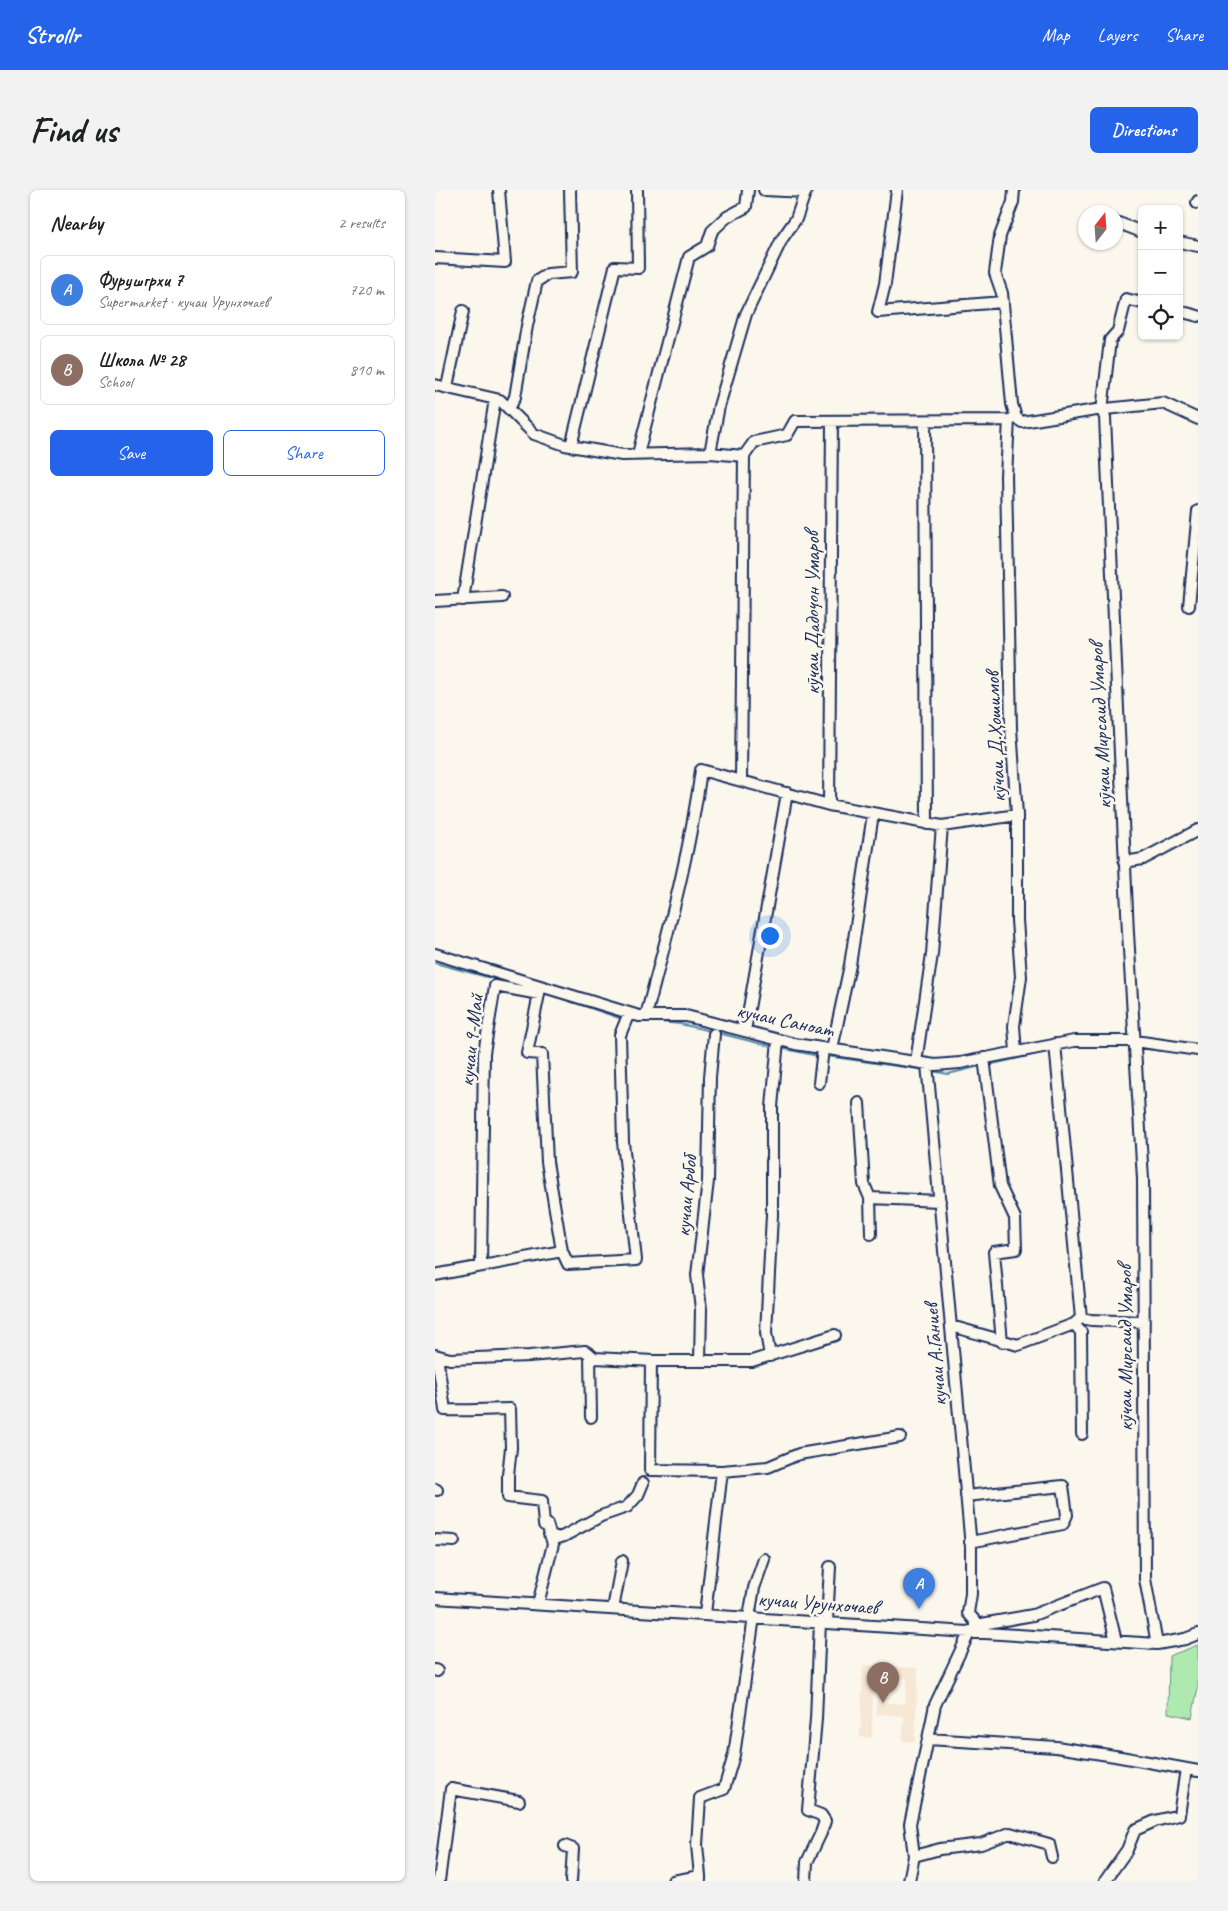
<!DOCTYPE html>
<meta charset="utf-8">
<style>
:root{--surface:#fff;--page:#f2f2f2;--text:#202124;--muted:#757577;--line:#e0e0e0;--accent:#2563eb}
body{margin:0;font-family:Caveat,sans-serif;background:var(--page);color:var(--text)}
.controls{position:absolute;right:15px;top:15px;display:grid;overflow:hidden;border-radius:8px;box-shadow:0 1px 4px #0004}
.controls button{width:45px;height:45px;display:grid;place-items:center;padding:0;border:0;border-bottom:1px solid var(--line);background:var(--surface);color:var(--text);font:25px sans-serif}
.compass{position:absolute;left:643px;top:15px;width:45px;height:45px;border-radius:50%;background:var(--surface);box-shadow:0 1px 4px #0004;rotate:17deg}
.you{position:absolute;left:334px;top:745px;width:18px;height:18px;margin:-12px;border:4px solid #fff;border-radius:50%;background:#1a73e8;box-shadow:0 0 0 8px #1a73e833}
.badge{display:grid;place-items:center;width:32px;height:32px;border-radius:50%;background:var(--accent);color:#fff;font-size:16px;font-weight:700}
.pin{position:absolute;translate:-50% -41px;filter:drop-shadow(0 1px 2px #0008)}
.pin::after{content:'';position:absolute;top:26px;width:18px;height:15px;background:inherit;clip-path:polygon(0 0,100% 0,50% 100%)}
.list{margin:0;padding:0;list-style:none}
h2{display:flex;justify-content:space-between;align-items:center;height:65px;margin:0;padding:0 20px;font-size:21px}
h2 small{font-size:16px;font-weight:400;color:var(--muted)}
.list li{display:grid;grid-template-columns:32px 1fr auto;gap:15px;align-items:center;box-sizing:border-box;height:70px;margin:0 10px 10px;padding:0 10px;border:1px solid var(--line);border-radius:8px}
.list b{display:block;font-size:19px;white-space:nowrap}
.list p{margin:0;font-size:16px;white-space:nowrap;color:var(--muted)}
.list em{font-size:16px;font-style:normal;color:var(--muted)}
.actions{display:flex;gap:10px;padding:15px 20px}
.actions a{flex:1;padding:11px 0;border:1px solid var(--accent);border-radius:8px;text-align:center;font-size:18px;color:var(--accent)}
.actions .main{background:var(--accent);color:#fff}
.icon{flex:none;width:28px;height:28px;fill:none;stroke:currentColor;stroke-width:2;stroke-linecap:round;stroke-linejoin:round}
.map{position:relative;flex:none;width:763px;height:1691px;overflow:hidden;border-radius:8px}
header{display:flex;align-items:center;gap:30px;box-sizing:border-box;height:70px;padding:0 25px;background:var(--accent);color:#fff}
header strong{font-size:24px}
nav{display:flex;gap:28px;margin-inline-start:auto;font-size:18px}
.intro{display:flex;align-items:center;justify-content:space-between;box-sizing:border-box;height:120px;padding:0 30px}
h1{margin:0;font-size:35px}
.button{padding:12px 22px;border-radius:8px;background:var(--accent);color:#fff;font-size:18px;font-weight:700}
main{display:flex;gap:30px;padding:0 30px}
aside{flex:1;background:var(--surface);border-radius:8px;box-shadow:0 1px 4px #0004}
.map>svg:first-child{display:block}
.built{fill:#f7e8d5}
.green{fill:#aeeaaf;stroke:#648c86}
.lines{fill:none;stroke-linecap:round;stroke-linejoin:round}
.stream{stroke:#568cab;stroke-width:2}
.minor-casing{stroke:#1b2f5e;stroke-width:14}
.minor{stroke:#fbf7ec;stroke-width:10}
.labels{text-anchor:middle;stroke-width:5;stroke-linejoin:round;paint-order:stroke}
.street-label{font-size:21px;fill:#1b2f5e;stroke:#fbf7ec}
</style>
<header>
<strong>Strollr</strong>
<nav><a>Map</a><a>Layers</a><a>Share</a></nav>
</header>
<div class="intro"><h1>Find us</h1><a class="button">Directions</a></div>
<main>
<aside>
<h2>Nearby<small>2 results</small></h2>
<ul class="list">
<li><span class="badge" style="background:#3f7fe0">A</span><div><b>Фурушгрхи 7</b><p>Supermarket · кучаи Урунхочаев</p></div><em>720 m</em></li>
<li><span class="badge" style="background:#8d6e63">B</span><div><b>Школа № 28</b><p>School</p></div><em>810 m</em></li>
</ul>
<div class="actions"><a class="main">Save</a><a>Share</a></div>
</aside>
<div class="map">
<svg width="763" height="1691" viewBox="0 0 763 1691">
<rect width="100%" height="100%" fill="#fbf7ec"/>
<filter id="ink" filterUnits="userSpaceOnUse"><feTurbulence type="fractalNoise" baseFrequency=".02" numOctaves="2"/><feDisplacementMap in="SourceGraphic" scale="10" xChannelSelector="R" yChannelSelector="G"/><feConvolveMatrix kernelMatrix="1 2 1 2 8 2 1 2 1" color-interpolation-filters="sRGB"/></filter>
<g filter="url(#ink)">
<path class="built" d="M428,1475L483,1478L480,1552L467,1551L469,1526L441,1524V1512L470,1514L472,1488L438,1486L437,1548L425,1547Z"/>
<path class="green" d="M763,1455V1497L757,1528L733,1523L734,1466Z"/>
<g class="lines">
<path class="stream" d="M0,773L85,796
M109,802L187,829
M215,831L245,834L276,841
M283,843L339,857
M686,856L696,857
M346,858L383,866
M703,858L763,865
M391,866L490,880
M553,875L615,861
M497,881L513,884L546,876"/>
<defs>
<path id="minor" d="M329,0L371,2
M462,0L450,94L443,122L568,112
M579,0L578,12L565,46L560,83L567,103L577,214L581,228
M762,13L763,11
M681,32L707,42
M744,52L763,56
M0,68L70,72L64,0
M707,113L691,109L683,141L675,150L667,221L670,227L693,743L708,989L710,1389L722,1454
M744,121L763,126
M0,195L65,210L99,244L130,255L187,265L275,263L309,266
M12,197L28,121
M74,219L80,207L92,136L102,91L113,84L137,82L135,0
M574,230L571,286L576,538L582,625V730L586,787L579,836L581,862
M490,231L492,634
M136,256L180,77L203,78L202,0
M275,263L284,216L311,124L347,49L361,29L371,0
M203,264L254,67L272,56L277,41L292,27L311,17L313,0
M309,266L319,252L352,245L360,231L574,230L581,228L587,232L661,220L728,213L763,229
M28,410L60,209
M0,411L67,407
M754,416L763,321
M306,591L309,266
M394,615L397,232
M689,672L708,669L763,640
M0,764L204,826H251L360,854L500,875L525,873L639,851H700L763,860
M211,826C232,745 255,664 266,580L394,615L507,636L582,625
M310,841L352,603
M397,859L415,775L438,624
M549,868L565,996L580,1028L581,1059L559,1062L567,1152
M481,872L497,764L507,636
M492,874L536,1357V1404L533,1423L541,1432V1442
M384,893L388,859
M424,913L429,994L435,1008
M436,1044L435,1008L505,1011
M46,1076L49,863L60,796L104,804L92,863L107,864L112,972L127,1061L133,1074L201,1070L188,952L185,845L194,823
M0,1085L127,1061
M646,1128L656,1130L709,1132
M639,1134L646,1142L647,1244
M516,1136L583,1155L639,1134L646,1128L620,854
M155,1164L156,1227
M0,1165L15,1169L94,1166L150,1161L160,1168L219,1171H317L400,1145
M2,1166L10,1220C33,1221 53,1219 75,1219L76,1258L73,1285V1307L107,1311L109,1335L112,1334L118,1354L103,1414
M335,1166L331,1143L337,1025V917L343,850
M216,1171L215,1280L287,1281L333,1277L364,1264L465,1247
M265,1171L266,1119L262,1085L273,991L275,887L279,844
M0,1299L2,1300
M531,1306L628,1296L632,1325L628,1334L535,1352
M114,1344L123,1348L129,1346L166,1326L192,1317L203,1305L208,1293
M0,1350L19,1351
M0,1408L722,1454L750,1449L763,1444
M178,1419L187,1371
M270,1424L287,1281
M314,1427L319,1398L329,1369
M392,1432L395,1377
M541,1435L598,1425L668,1398L681,1451
M535,1441L500,1515L493,1549L621,1557L680,1566L763,1581
M0,1480L2,1481
M130,1656L138,1659L136,1691
M479,1666L505,1659L546,1654L575,1643L614,1654L617,1667
M265,1686L262,1655L265,1608L289,1599L299,1565L319,1427
M4,1691L16,1599L84,1611
M238,1691L265,1686V1690
M371,1691L372,1672L386,1643L390,1631L386,1625L373,1620L381,1529L385,1432
M474,1691L479,1666L475,1634L493,1549
M670,1691L692,1660L700,1640L720,1631L744,1625L751,1579"/>
</defs>
<use href="#minor" class="minor-casing"/>
<use href="#minor" class="minor"/>
</g>
</g>
<g class="labels">
<g class="street-label">
<text transform="translate(377 423) rotate(-90)" y="7">кӯчаи Дадоҷон Умаров</text>
<text transform="translate(665 536) rotate(-93)" y="7">кӯчаи Мирсаид Умаров</text>
<text transform="translate(560 547) rotate(-93)" y="7">кӯчаи Д.Ҳошимов</text>
<text transform="translate(350 830) rotate(12)" y="7">кучаи Саноат</text>
<text transform="translate(36 850) rotate(-84)" y="7">кучаи 9-Май</text>
<text transform="translate(251 1006) rotate(-85)" y="7">кучаи Арбоб</text>
<text transform="translate(690 1158) rotate(-90)" y="7">кӯчаи Мирсаид Умаров</text>
<text transform="translate(500 1165) rotate(-95)" y="7">кучаи А.Ганиев</text>
<text transform="translate(383 1413) rotate(4)" y="7">кучаи Урунхочаев</text>
</g>
</g>
</svg>
<div class="controls">
<button>+</button>
<button>−</button>
<button><svg class="icon" aria-label="locate" viewBox="0 0 24 24"><circle cx="12" cy="12" r="6"/><path d="M12 2v4M12 18v4M2 12h4M18 12h4"/></svg></button>
</div>
<svg class="compass" viewBox="-18 -18 36 36"><path d="M0-13l5 13h-10z" fill="#e53935"/><path d="M0 13l5-13h-10z" fill="#757577"/></svg>
<div class="you"></div>
<div class="pin badge" style="left:484px;top:1419px;background:#3f7fe0">A</div>
<div class="pin badge" style="left:448px;top:1513px;background:#8d6e63">B</div>
</div>
</main>
